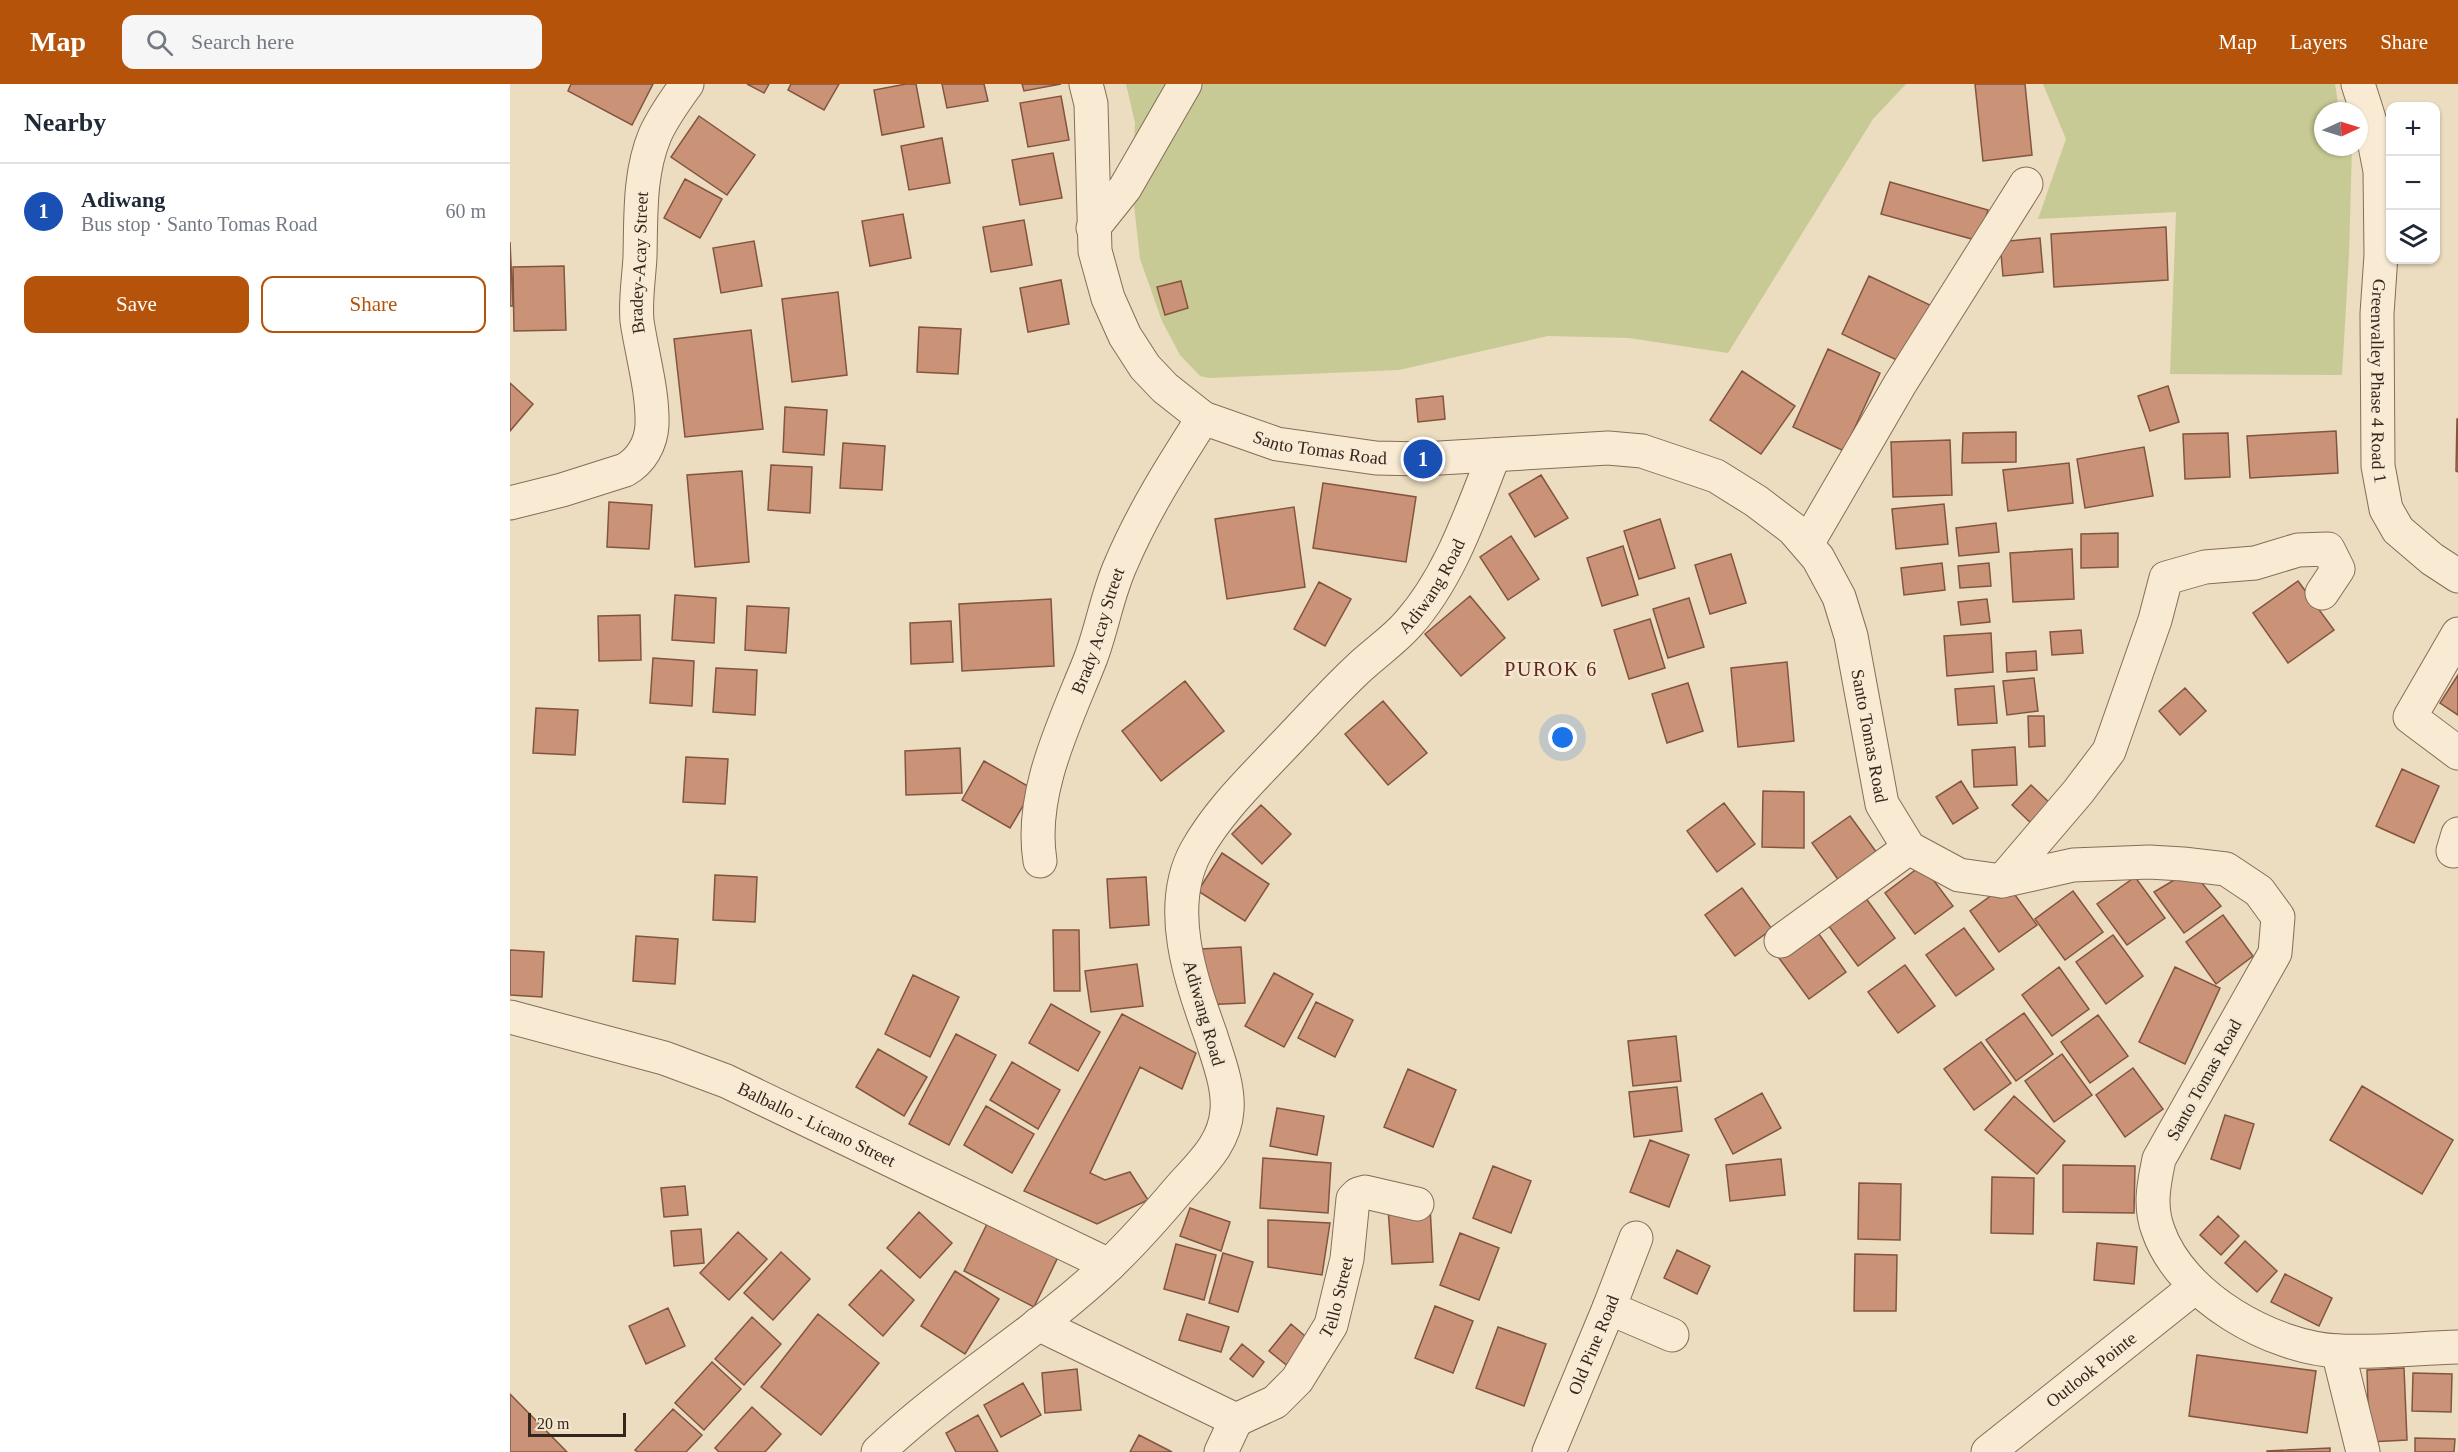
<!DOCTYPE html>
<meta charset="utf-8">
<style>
:root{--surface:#fff;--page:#f6f6f7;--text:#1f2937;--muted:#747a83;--line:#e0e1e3;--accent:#b45309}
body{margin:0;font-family:Georgia,serif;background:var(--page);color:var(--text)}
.controls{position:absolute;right:18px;top:18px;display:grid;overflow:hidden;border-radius:12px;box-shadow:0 2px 4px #0004}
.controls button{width:54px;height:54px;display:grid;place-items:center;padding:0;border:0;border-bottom:2px solid var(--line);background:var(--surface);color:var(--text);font:30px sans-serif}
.compass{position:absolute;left:1804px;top:18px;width:54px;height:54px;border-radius:50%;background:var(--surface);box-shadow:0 2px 4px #0004;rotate:86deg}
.scale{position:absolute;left:18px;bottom:15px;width:98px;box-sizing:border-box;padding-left:6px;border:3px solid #35261d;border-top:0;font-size:16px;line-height:21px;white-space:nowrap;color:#35261d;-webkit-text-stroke:4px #f4e7cf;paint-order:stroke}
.you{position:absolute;left:1053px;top:654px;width:21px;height:21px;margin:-15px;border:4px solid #fff;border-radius:50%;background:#1a73e8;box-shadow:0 0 0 9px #1a73e833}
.badge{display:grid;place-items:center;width:39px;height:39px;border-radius:50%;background:var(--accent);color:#fff;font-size:20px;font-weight:700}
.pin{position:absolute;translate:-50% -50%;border:3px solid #fff;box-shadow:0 2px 6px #0006}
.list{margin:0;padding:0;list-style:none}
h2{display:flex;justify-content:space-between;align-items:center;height:78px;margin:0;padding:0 24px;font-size:26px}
h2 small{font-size:20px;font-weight:400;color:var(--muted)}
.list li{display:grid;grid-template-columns:39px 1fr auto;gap:18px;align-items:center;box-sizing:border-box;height:96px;padding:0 24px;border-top:2px solid var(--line)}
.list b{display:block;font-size:22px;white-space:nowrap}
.list p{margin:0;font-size:20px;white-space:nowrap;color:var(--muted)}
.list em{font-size:20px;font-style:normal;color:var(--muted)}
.actions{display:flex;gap:12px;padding:18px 24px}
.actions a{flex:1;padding:14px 0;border:2px solid var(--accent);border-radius:12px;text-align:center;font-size:21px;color:var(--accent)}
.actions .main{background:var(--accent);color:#fff}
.icon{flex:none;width:33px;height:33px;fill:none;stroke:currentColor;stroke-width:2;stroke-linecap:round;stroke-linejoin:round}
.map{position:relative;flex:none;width:1948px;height:1368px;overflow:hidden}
header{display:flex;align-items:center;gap:36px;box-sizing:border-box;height:84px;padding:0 30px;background:var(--accent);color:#fff}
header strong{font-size:28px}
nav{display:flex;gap:33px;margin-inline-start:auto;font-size:21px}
.search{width:420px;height:54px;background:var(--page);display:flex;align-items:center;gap:15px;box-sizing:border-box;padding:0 21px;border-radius:12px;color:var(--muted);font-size:22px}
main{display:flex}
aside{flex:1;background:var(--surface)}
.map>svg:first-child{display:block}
.green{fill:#c7ca94}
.building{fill:#ca9377;stroke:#83553f;stroke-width:1.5}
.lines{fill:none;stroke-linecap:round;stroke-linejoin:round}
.minor-casing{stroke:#856d59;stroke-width:35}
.minor{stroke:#f8ead3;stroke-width:33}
.labels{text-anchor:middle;stroke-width:5;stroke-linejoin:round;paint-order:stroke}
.street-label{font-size:18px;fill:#35261d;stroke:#f4e7cf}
.neighbourhood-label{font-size:20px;letter-spacing:1.5px;fill:#60261d;stroke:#f4e7cf}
</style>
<header>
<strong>Map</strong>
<div class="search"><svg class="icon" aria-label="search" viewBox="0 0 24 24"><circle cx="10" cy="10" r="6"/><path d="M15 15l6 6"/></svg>Search here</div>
<nav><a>Map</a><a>Layers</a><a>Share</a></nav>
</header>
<main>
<aside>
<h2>Nearby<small></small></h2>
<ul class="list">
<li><span class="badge" style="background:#1a4fb4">1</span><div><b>Adiwang</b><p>Bus stop · Santo Tomas Road</p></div><em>60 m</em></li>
</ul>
<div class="actions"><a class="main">Save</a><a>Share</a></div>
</aside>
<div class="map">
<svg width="1948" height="1368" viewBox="0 0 1948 1368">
<rect width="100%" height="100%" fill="#ecdcc0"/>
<path class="green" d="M616,0H1396L1363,35L1218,269L1119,254L1038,252L889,286L699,294L690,292L670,271L652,237L630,175L622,103L625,39Z
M1533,0H1825L1828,19L1832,27H1813V63H1842L1839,170L1832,291L1660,290L1666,128L1528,135L1556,55Z"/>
<path class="building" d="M61,0H143L122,41L58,7Z
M237,0H259L254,9Z
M281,0H329L314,26L278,6Z
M396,0H406L414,43L372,51L364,6Z
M432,0H474L478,17L437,24Z
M512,0H551L514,7Z
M1465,0H1515L1522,71L1473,77Z
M551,12L559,56L518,63L510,19Z
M189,32L245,71L217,111L161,73Z
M432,54L440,99L399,106L391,62Z
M543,69L552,114L510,121L502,76Z
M175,95L212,115L190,154L154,134Z
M1380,98L1478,126L1469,157L1371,130Z
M393,130L401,174L360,182L352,137Z
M514,136L522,181L481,188L473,143Z
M1656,143L1658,196L1544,203L1541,150Z
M1530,154L1533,188L1493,192L1490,158Z
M244,157L252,202L211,209L203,164Z
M0,158L3,222H0Z
M54,182L56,246L4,247L3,183Z
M1359,192L1420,221L1393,279L1332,250Z
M551,196L559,240L518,248L510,204Z
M671,197L678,224L655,231L647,203Z
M328,208L337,291L282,298L272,215Z
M409,243L451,245L448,290L407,288Z
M241,246L253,345L175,353L164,255Z
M1318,265L1370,289L1334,367L1283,343Z
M1232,287L1285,322L1251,370L1200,336Z
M0,299L23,320L0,347Z
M1658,302L1669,338L1640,347L1628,312Z
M933,312L935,335L908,338L906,315Z
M275,323L317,326L314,371L273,368Z
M1947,335H1948V388L1946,387Z
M1826,347L1828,389L1740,394L1737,352Z
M1506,348V378L1452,379L1453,349Z
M1718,349L1720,393L1675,395L1673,350Z
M1440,356L1442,411L1383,413L1381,358Z
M333,359L375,362L372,406L330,404Z
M1634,363L1643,412L1575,424L1567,375Z
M1559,379L1563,419L1498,427L1493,386Z
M261,381L302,383L300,429L258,426Z
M232,387L239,478L185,483L177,391Z
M1031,391L1058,434L1025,453L999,410Z
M813,399L906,413L896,478L803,464Z
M99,418L142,421L139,465L97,463Z
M1434,420L1438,460L1386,465L1382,425Z
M784,423L795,503L717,515L705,435Z
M1150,435L1165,484L1129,495L1114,447Z
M1486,439L1489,468L1449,472L1446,444Z
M1608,449V483L1571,484V450Z
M1001,452L1029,495L998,516L970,473Z
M1113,462L1128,511L1092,522L1077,474Z
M1562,465L1564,515L1503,518L1500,469Z
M1221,470L1236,519L1200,530L1185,481Z
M1432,479L1435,506L1394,511L1391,484Z
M1479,479L1481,502L1450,504L1448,482Z
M1788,497L1824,546L1778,579L1743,529Z
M809,498L841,515L815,562L784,545Z
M165,511L206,514L204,559L162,556Z
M960,512L995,554L951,592L915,550Z
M1179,514L1194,563L1158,574L1143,525Z
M541,515L544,582L452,587L449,520Z
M1477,515L1480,538L1451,541L1448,518Z
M237,522L279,524L276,569L235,566Z
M130,531L131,576L89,577L88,532Z
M1140,535L1155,584L1119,595L1104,546Z
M441,537L443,578L401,580L400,539Z
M1571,546L1573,569L1542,571L1540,548Z
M1481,549L1483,588L1437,592L1434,552Z
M1526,567L1527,586L1497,588L1496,569Z
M143,574L184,577L182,622L140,619Z
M1277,578L1284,657L1228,663L1221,584Z
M206,584L247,586L245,631L203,628Z
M1948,591V631L1930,619Z
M1524,594L1528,627L1497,631L1493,597Z
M675,597L714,647L651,697L612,647Z
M1178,599L1193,647L1157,659L1142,610Z
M1484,602L1487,639L1448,641L1445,605Z
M1675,604L1696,627L1670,651L1649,627Z
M873,617L917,669L878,701L835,650Z
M26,624L68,626L65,671L23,669Z
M1518,632H1534L1535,662L1519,663Z
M1505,663L1507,701L1464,703L1462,666Z
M450,664L452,709L396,711L395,667Z
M176,673L218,675L215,720L173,718Z
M474,677L523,705L500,744L452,716Z
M1892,685L1929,702L1904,759L1866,742Z
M1451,697L1468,724L1443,740L1426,713Z
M1521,701L1543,722L1524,742L1502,721Z
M1253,707L1294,708V764L1252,763Z
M1214,719L1245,760L1207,788L1177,747Z
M751,721L781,750L752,780L722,750Z
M1340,732L1370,773L1332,801L1302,759Z
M712,769L759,800L735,837L688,807Z
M1412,781L1443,822L1405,850L1375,809Z
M1681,786L1711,822L1674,849L1644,808Z
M205,791L247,793L245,838L203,836Z
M636,793L639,841L600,844L597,795Z
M1625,793L1655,834L1617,861L1587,820Z
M1497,800L1527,841L1489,868L1460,827Z
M1232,804L1262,845L1225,872L1195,831Z
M1563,807L1593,848L1555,876L1525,835Z
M1355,813L1385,854L1348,882L1318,841Z
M1713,831L1743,872L1706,900L1676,858Z
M1454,844L1484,885L1446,912L1416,871Z
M543,846H569L570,907H544Z
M1306,846L1336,888L1299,915L1269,874Z
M1603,851L1633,892L1596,920L1566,878Z
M126,852L168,855L165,900L123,897Z
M731,863L735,919L693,921L690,865Z
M0,866L34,868L32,913L0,911Z
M627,880L633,922L581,928L575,887Z
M1395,881L1425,922L1388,949L1358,908Z
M1549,883L1579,925L1542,952L1512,911Z
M1665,883L1710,904L1675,980L1629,958Z
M764,889L803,910L774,963L735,942Z
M403,891L449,913L420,973L375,950Z
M806,918L843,936L825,973L788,954Z
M541,920L590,948L568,987L519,959Z
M1514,929L1543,970L1506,997L1476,956Z
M612,930L686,969L672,1005L630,983L580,1089L595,1096L620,1088L638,1116L587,1140L514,1107Z
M1588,931L1618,972L1580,999L1551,958Z
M446,950L486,971L439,1061L399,1040Z
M1166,952L1171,997L1123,1002L1118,957Z
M1471,958L1501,999L1464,1026L1434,985Z
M368,965L417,993L394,1032L346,1003Z
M1552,970L1582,1011L1544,1038L1515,997Z
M502,978L550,1006L528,1045L480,1016Z
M1623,984L1653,1025L1615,1053L1586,1011Z
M898,985L946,1006L923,1063L874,1043Z
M1852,1002L1943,1056L1912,1110L1820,1056Z
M1167,1003L1172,1047L1124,1053L1119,1008Z
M1252,1009L1271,1044L1223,1070L1205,1035Z
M1504,1012L1555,1057L1527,1090L1475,1046Z
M476,1022L524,1050L502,1089L454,1061Z
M767,1024L814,1032L807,1071L760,1062Z
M1715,1031L1744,1040L1730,1085L1701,1075Z
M1140,1056L1179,1071L1159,1123L1120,1108Z
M753,1074L821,1079L818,1129L750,1124Z
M1271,1075L1275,1111L1220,1117L1216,1081Z
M1553,1081L1625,1082L1624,1129L1553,1128Z
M983,1082L1021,1097L1001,1149L963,1134Z
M1482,1093L1524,1094L1523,1150L1481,1149Z
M1349,1099L1391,1100L1390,1156L1348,1155Z
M175,1102L178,1131L154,1133L151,1104Z
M920,1122L923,1178L882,1180L878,1124Z
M680,1124L720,1138L711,1167L670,1152Z
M409,1128L442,1159L410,1194L377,1164Z
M1708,1132L1729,1152L1711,1171L1690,1151Z
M758,1136L820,1139L812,1191L758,1183Z
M478,1138L548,1173L524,1223L454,1187Z
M191,1145L194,1179L164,1182L161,1147Z
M228,1148L257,1175L219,1216L190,1189Z
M950,1149L989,1164L969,1216L930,1201Z
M1735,1157L1767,1187L1747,1208L1715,1179Z
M1587,1159L1627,1163L1624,1200L1584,1196Z
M666,1160L706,1171L694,1216L654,1205Z
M1167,1166L1200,1182L1187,1210L1154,1194Z
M271,1168L300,1195L263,1236L234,1209Z
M713,1169L743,1178L728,1228L699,1219Z
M1345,1170L1387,1171L1386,1227H1344Z
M371,1186L404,1216L373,1252L339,1221Z
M445,1187L489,1215L455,1270L411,1242Z
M1775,1190L1822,1214L1809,1242L1761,1218Z
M925,1222L963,1237L943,1289L905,1274Z
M158,1224L175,1262L136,1280L119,1242Z
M308,1230L369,1279L311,1351L251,1303Z
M677,1230L719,1243L711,1268L669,1256Z
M242,1233L271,1260L234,1301L205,1275Z
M781,1240L801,1257L780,1284L759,1267Z
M988,1243L1036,1260L1014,1322L966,1304Z
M732,1260L754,1278L743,1293L720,1275Z
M1687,1271L1806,1287L1797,1349L1679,1332Z
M202,1278L231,1305L194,1346L165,1319Z
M1894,1284L1897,1356L1859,1358L1857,1286Z
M567,1285L571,1326L535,1329L532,1289Z
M1903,1289L1942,1290L1941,1328L1902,1327Z
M513,1299L531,1331L491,1353L474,1321Z
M0,1310L57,1368H0Z
M242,1323L271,1350L255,1368H209L205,1364Z
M163,1325L192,1351L176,1368H128L125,1366Z
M468,1331L488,1368H446L436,1349Z
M629,1351L662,1368H620Z
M1905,1354L1945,1355L1944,1368H1905Z
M1820,1364V1368H1757V1367Z"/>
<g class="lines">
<defs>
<g id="minor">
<path id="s1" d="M576,0L581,20L585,167L598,214L615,252L635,283L655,304L693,334L767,360L866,374L913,375L1098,364L1132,367L1206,392L1246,417L1283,445L1308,474L1329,513L1341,552L1372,720L1399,764L1449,791L1492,797L1563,781L1639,778L1673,780L1716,785L1749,807L1768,833L1765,869L1649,1075C1644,1099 1639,1122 1648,1146C1671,1213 1762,1264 1829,1267C1868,1269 1909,1264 1948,1263"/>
<path id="s2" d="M1848,0L1861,41L1870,87L1871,171L1867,230L1868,382L1876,425L1888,446L1922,475L1948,492"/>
<path d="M583,144L615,104L675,0"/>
<path id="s3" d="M0,419L52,406L115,386C131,377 141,360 142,341C143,307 132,271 127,237C125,216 129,193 130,173C131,132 129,89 145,51C153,33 166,15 177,0"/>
<path d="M1297,460L1390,300L1516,100"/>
<path d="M1948,550L1900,633L1948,669"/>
<path d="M1943,767L1948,750"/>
<path id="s4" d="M530,777C519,709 555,639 580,576C592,545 597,511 611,480C633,428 663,381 693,334"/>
<path d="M1492,797L1568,708L1599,667L1645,536L1656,494L1695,483L1745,479L1788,466L1818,465L1828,485L1812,509"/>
<path d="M1271,857L1399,764"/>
<path id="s5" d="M0,933L154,974L216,997L599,1181"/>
<path d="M1099,1224L1162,1251"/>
<path id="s6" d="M528,1240L726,1336L765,1318L787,1296L821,1241L837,1175L843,1115L848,1110L855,1108L907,1120"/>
<path d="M1828,1267L1853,1368"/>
<path id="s7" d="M368,1368C440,1299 528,1249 600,1180C624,1157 647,1131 669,1105C690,1081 715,1060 717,1026C719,1002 708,975 701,952C681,896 655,824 686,767C709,726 743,694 775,660C800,634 824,607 850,583C866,568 884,556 898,540C940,493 961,429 984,371"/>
<path d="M711,1368L726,1336"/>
<path id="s8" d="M1039,1368L1099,1224L1126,1154"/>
<path id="s9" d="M1478,1368L1685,1203"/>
</g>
</defs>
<use href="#minor" class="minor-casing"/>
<use href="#minor" class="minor"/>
</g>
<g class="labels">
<g class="street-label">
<text dy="6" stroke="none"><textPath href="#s3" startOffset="338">Bradey-Acay Street</textPath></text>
<text dy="6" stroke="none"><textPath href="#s2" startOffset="300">Greenvalley Phase 4 Road 1</textPath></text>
<text dy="6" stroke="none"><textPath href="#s1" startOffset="494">Santo Tomas Road</textPath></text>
<text dy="6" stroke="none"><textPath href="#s7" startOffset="1119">Adiwang Road</textPath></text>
<text dy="6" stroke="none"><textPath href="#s4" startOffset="240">Brady Acay Street</textPath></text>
<text dy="6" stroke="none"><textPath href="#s1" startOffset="1214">Santo Tomas Road</textPath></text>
<text transform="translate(694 929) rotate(74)" y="6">Adiwang Road</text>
<text transform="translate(1694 996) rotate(-61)" y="6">Santo Tomas Road</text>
<text dy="6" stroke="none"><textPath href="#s5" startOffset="326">Balballo - Licano Street</textPath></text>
<text dy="6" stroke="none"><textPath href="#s6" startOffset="387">Tello Street</textPath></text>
<text dy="6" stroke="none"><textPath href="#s8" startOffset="116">Old Pine Road</textPath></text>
<text dy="6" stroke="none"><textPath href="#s9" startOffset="132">Outlook Pointe</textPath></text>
</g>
<g class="neighbourhood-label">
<text x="1041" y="592">PUROK 6</text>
</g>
</g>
</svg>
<div class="controls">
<button>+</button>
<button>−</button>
<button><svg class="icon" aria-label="layers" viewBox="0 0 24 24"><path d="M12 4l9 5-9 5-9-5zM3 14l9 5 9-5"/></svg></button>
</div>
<svg class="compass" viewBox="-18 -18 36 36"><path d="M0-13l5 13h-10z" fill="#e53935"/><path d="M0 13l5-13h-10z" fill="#747a83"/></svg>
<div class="scale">20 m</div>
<div class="you"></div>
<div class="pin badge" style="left:913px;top:375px;background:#1a4fb4">1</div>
</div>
</main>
